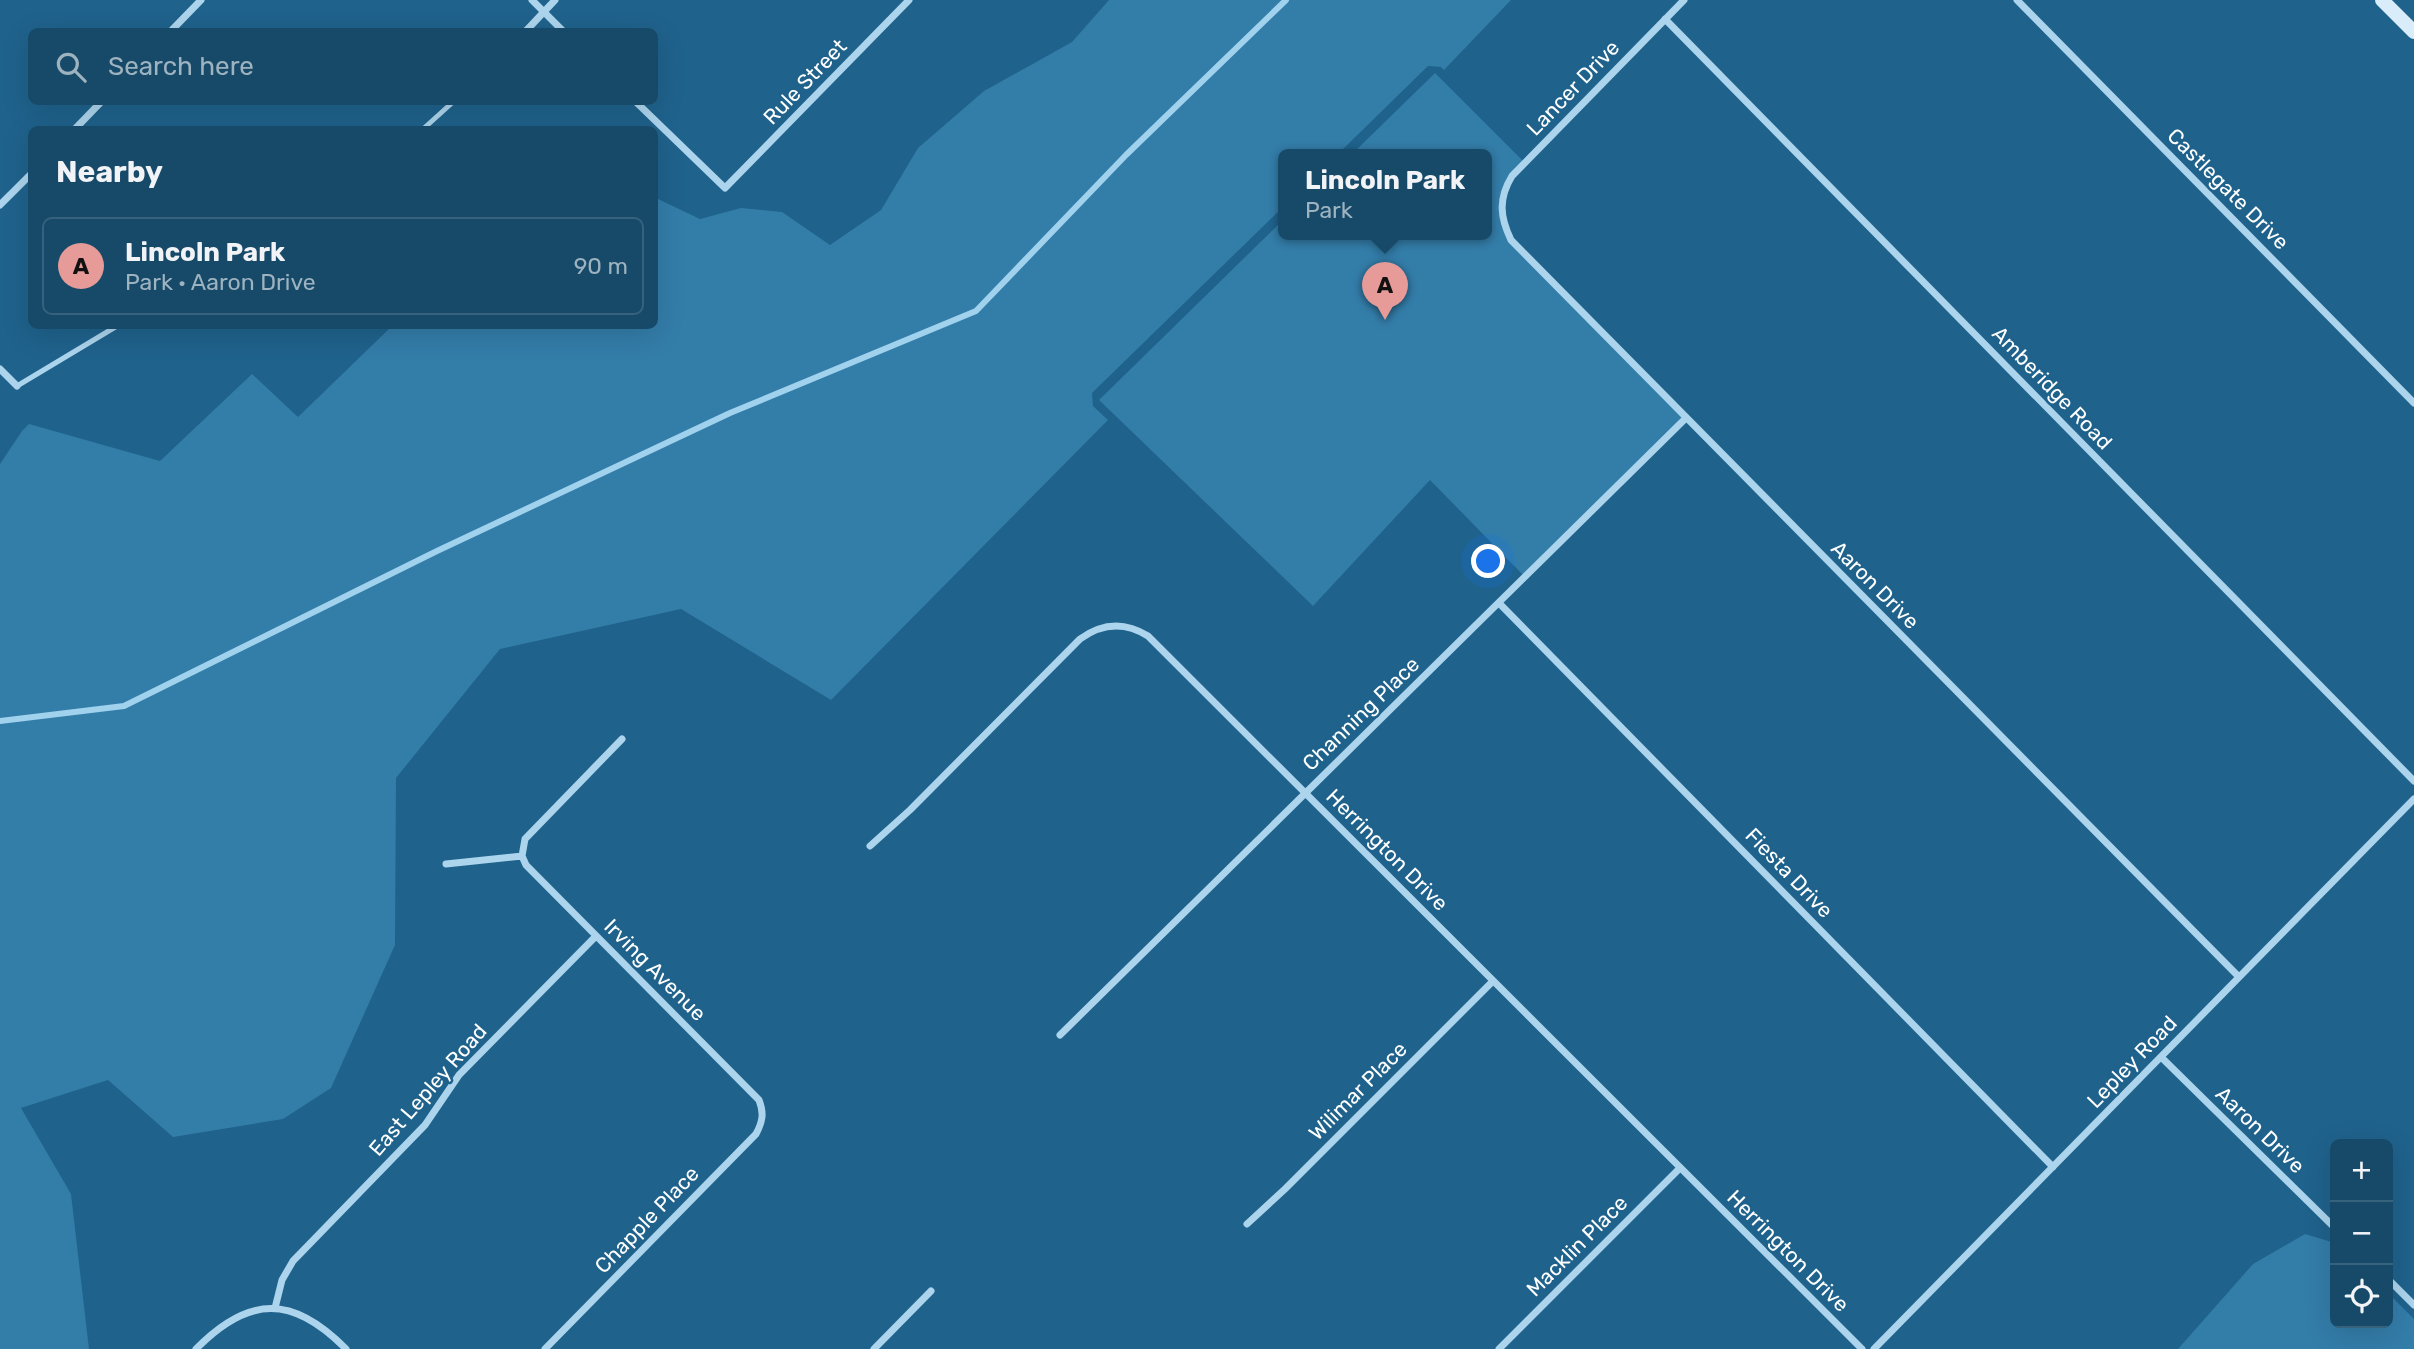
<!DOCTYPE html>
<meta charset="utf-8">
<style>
:root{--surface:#174a69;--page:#245471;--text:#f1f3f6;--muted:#9eb3c0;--line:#36627d;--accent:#e69b98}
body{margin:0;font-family:Rubik,sans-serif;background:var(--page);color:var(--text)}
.controls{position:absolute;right:21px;bottom:21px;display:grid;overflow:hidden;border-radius:10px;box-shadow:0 7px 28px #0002}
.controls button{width:63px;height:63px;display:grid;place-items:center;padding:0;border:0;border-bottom:2px solid var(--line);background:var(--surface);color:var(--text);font:35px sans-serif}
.you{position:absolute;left:1489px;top:562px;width:24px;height:24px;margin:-18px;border:5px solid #fff;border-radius:50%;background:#1a73e8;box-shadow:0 0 0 10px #1a73e833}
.badge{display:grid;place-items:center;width:46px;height:46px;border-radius:50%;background:var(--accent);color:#111;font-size:23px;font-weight:700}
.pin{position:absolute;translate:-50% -58px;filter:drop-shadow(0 2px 4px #0008)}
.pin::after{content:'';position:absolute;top:37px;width:24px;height:21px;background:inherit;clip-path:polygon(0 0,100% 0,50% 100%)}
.popup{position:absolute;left:1278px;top:149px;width:214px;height:91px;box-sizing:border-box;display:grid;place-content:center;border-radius:10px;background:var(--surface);filter:drop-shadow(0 2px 5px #0005);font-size:23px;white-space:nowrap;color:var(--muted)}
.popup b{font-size:26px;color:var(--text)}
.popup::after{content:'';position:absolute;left:50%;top:100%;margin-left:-14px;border:14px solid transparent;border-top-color:var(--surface)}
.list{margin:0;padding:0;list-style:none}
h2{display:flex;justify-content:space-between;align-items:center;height:91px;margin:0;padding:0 28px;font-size:30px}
h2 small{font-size:23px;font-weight:400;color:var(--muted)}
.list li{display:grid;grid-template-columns:46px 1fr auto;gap:21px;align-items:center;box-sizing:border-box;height:98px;margin:0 14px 14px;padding:0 14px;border:2px solid var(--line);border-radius:10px}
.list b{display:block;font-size:26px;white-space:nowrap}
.list p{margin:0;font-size:23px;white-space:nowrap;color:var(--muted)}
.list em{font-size:23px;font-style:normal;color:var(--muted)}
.icon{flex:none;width:38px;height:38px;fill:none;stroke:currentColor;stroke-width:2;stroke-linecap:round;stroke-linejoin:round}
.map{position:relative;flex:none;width:2414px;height:1349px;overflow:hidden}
.search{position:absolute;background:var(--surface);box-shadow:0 7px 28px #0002;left:28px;top:28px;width:630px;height:77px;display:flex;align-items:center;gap:18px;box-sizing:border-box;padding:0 24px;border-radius:10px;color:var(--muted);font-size:26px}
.panel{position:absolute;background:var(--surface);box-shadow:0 7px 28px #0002;left:28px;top:126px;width:630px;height:203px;border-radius:10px}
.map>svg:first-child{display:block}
.green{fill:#337da9}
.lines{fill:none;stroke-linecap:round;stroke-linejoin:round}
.stream{stroke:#a0d1ed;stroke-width:6}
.lane{stroke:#acd4ec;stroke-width:5}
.street{stroke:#acd4ec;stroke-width:7}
.secondary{stroke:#d8ecf9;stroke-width:14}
.labels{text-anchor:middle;stroke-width:5;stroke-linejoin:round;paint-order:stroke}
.street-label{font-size:21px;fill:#fff;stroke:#1f628c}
</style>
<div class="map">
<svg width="2414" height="1349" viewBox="0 0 2414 1349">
<rect width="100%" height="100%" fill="#1f628c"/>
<path class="green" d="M1109,0H1511L1444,70L1441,67L1428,66L1338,154H1284L1283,207L1092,393L1093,406L1108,420L831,700L681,609L500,649L396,778L395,945L331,1088L283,1119L173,1137L108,1080L21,1108L71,1194L89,1349H0V464L22,431L29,424L160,461L252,374L298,417L392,326H654L656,198L700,219L741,208L782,212L830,245L881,210L918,148L984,91L1072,42Z
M1435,73L1525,163L1512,176L1501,208L1511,240L1686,418L1525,577L1430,480L1313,606L1099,400L1283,220L1284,234H1486V154H1352Z
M2305,1234L2335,1243V1323H2388V1293L2414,1319V1349H2178L2253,1264Z"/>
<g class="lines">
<path class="stream" d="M0,721L124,706L437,551L730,413L976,311L1126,155L1286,0"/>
<path class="lane" d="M422,130L453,102
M17,386L117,326"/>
<path class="street" d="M532,0L564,32
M1684,0L1512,176C1498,199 1500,217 1511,240L2239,977
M2017,0L2414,403
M1665,19L2414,781
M170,32L201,0
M525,32L555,0
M636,102L725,188L909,0
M74,130L101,102
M0,205L32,173
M0,369L17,386
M1499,603L2053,1167
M870,846L910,810L1080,639C1102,623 1124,621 1148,636L1862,1349
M522,856L526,865L759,1100C764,1113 763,1121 756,1134L545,1349
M522,856L525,839L622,739
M446,864L522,856
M1060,1035L1686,418
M2161,1057L2335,1228
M1247,1224L1285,1189L1493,981
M2388,1279L2414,1305
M275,1308L282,1280L293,1261L425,1125L459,1075L596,936
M196,1349C249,1295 293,1295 346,1349
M874,1349L931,1291
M1499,1349L1680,1168
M1874,1349L2414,799"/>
<path class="secondary" d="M2382,0L2414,32"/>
</g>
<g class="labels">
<g class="street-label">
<text transform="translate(805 82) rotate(-46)" y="7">Rule Street</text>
<text transform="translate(1573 88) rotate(-46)" y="7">Lancer Drive</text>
<text transform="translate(2228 189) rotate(45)" y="7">Castlegate Drive</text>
<text transform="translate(2052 388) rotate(46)" y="7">Amberidge Road</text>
<text transform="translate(1875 585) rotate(45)" y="7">Aaron Drive</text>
<text transform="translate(1361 714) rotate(-44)" y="7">Channing Place</text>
<text transform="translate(1387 850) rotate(45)" y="7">Herrington Drive</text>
<text transform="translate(1789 873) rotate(46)" y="7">Fiesta Drive</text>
<text transform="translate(655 970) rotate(45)" y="7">Irving Avenue</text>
<text transform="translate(2132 1062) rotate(-46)" y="7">Lepley Road</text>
<text transform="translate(428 1090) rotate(-49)" y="7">East Lepley Road</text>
<text transform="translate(1358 1091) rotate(-45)" y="7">Wilimar Place</text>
<text transform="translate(2260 1130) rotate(44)" y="7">Aaron Drive</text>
<text transform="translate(647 1220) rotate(-46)" y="7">Chapple Place</text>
<text transform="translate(1577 1246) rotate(-45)" y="7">Macklin Place</text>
<text transform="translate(1788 1251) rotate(45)" y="7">Herrington Drive</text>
</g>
</g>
</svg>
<div class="controls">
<button>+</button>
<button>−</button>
<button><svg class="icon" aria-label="locate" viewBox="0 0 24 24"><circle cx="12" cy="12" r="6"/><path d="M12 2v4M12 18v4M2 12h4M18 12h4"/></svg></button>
</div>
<div class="you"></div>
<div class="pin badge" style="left:1385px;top:320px">A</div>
<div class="popup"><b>Lincoln Park</b>Park</div>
<div class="search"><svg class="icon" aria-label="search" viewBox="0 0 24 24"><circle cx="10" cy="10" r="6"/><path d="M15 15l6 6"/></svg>Search here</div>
<section class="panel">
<h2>Nearby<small></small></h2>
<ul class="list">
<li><span class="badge">A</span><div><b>Lincoln Park</b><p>Park · Aaron Drive</p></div><em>90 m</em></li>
</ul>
</section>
</div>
